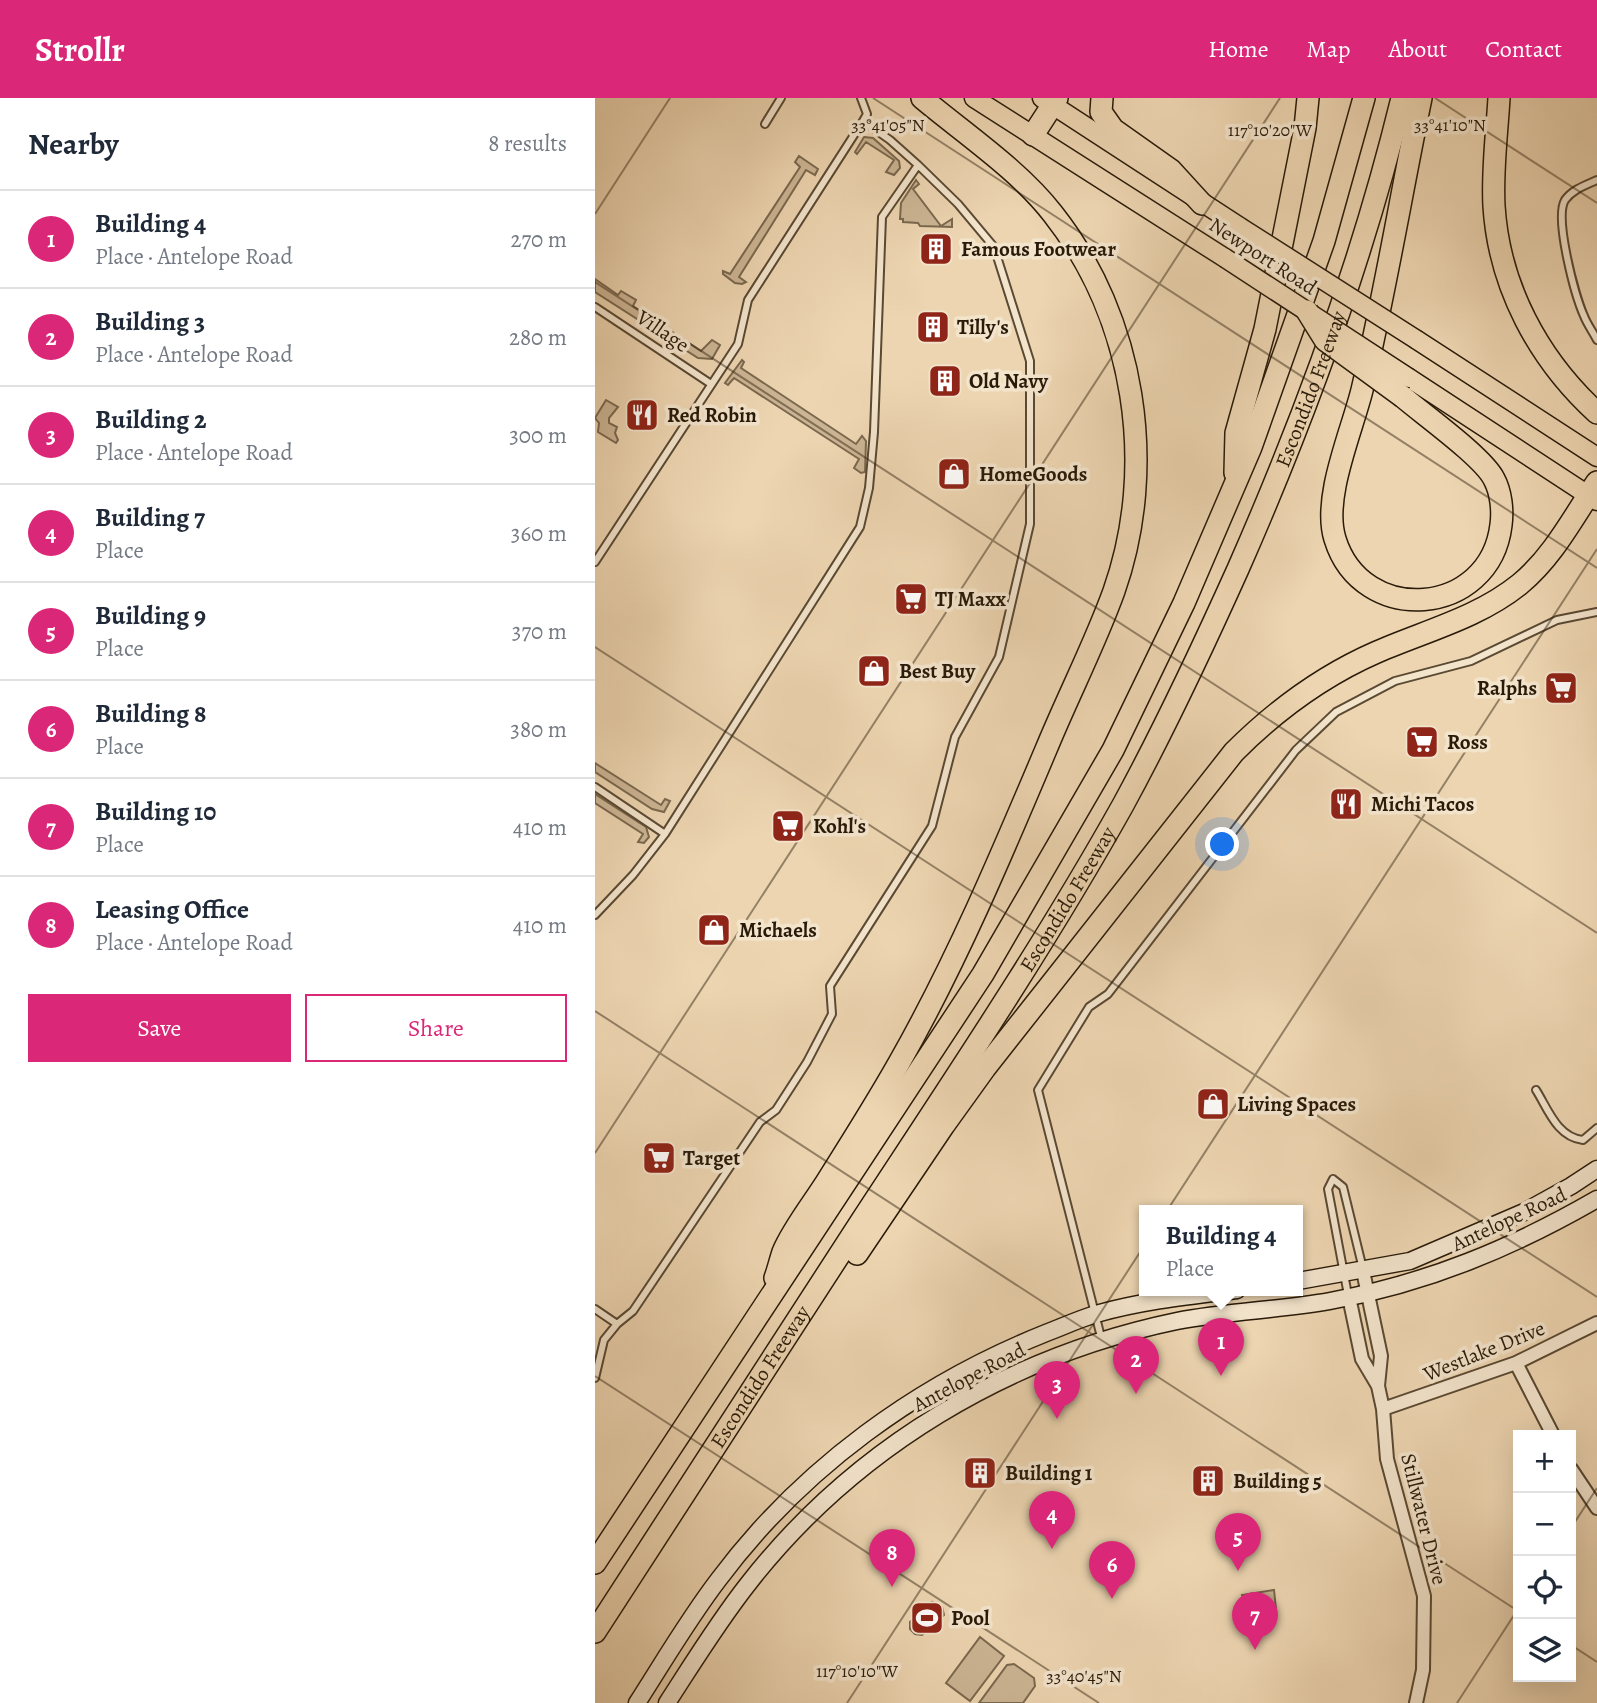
<!DOCTYPE html>
<meta charset="utf-8">
<style>
:root{--surface:#fff;--page:#f6f6f7;--text:#1f2937;--muted:#747a83;--line:#e0e1e3;--accent:#db2777}
body{margin:0;font-family:Alegreya,serif;background:var(--page);color:var(--text)}
.controls{position:absolute;right:21px;bottom:21px;display:grid;overflow:hidden;border-radius:0px;box-shadow:0 7px 28px #0002}
.controls button{width:63px;height:63px;display:grid;place-items:center;padding:0;border:0;border-bottom:2px solid var(--line);background:var(--surface);color:var(--text);font:35px sans-serif}
.you{position:absolute;left:628px;top:747px;width:24px;height:24px;margin:-18px;border:5px solid #fff;border-radius:50%;background:#1a73e8;box-shadow:0 0 0 10px #1a73e833}
.badge{display:grid;place-items:center;width:46px;height:46px;border-radius:50%;background:var(--accent);color:#fff;font-size:23px;font-weight:700}
.pin{position:absolute;translate:-50% -58px;filter:drop-shadow(0 2px 4px #0008)}
.pin::after{content:'';position:absolute;top:37px;width:24px;height:21px;background:inherit;clip-path:polygon(0 0,100% 0,50% 100%)}
.popup{position:absolute;left:544px;top:1107px;width:164px;height:91px;box-sizing:border-box;display:grid;place-content:center;border-radius:0px;background:var(--surface);filter:drop-shadow(0 2px 5px #0005);font-size:23px;white-space:nowrap;color:var(--muted)}
.popup b{font-size:26px;color:var(--text)}
.popup::after{content:'';position:absolute;left:50%;top:100%;margin-left:-14px;border:14px solid transparent;border-top-color:var(--surface)}
.list{margin:0;padding:0;list-style:none}
h2{display:flex;justify-content:space-between;align-items:center;height:91px;margin:0;padding:0 28px;font-size:30px}
h2 small{font-size:23px;font-weight:400;color:var(--muted)}
.list li{display:grid;grid-template-columns:46px 1fr auto;gap:21px;align-items:center;box-sizing:border-box;height:98px;padding:0 28px;border-top:2px solid var(--line)}
.list b{display:block;font-size:26px;white-space:nowrap}
.list p{margin:0;font-size:23px;white-space:nowrap;color:var(--muted)}
.list em{font-size:23px;font-style:normal;color:var(--muted)}
.actions{display:flex;gap:14px;padding:21px 28px}
.actions a{flex:1;padding:16px 0;border:2px solid var(--accent);border-radius:0px;text-align:center;font-size:24px;color:var(--accent)}
.actions .main{background:var(--accent);color:#fff}
.icon{flex:none;width:38px;height:38px;fill:none;stroke:currentColor;stroke-width:2;stroke-linecap:round;stroke-linejoin:round}
.map{position:relative;flex:none;width:1002px;height:1605px;overflow:hidden}
header{display:flex;align-items:center;gap:42px;box-sizing:border-box;height:98px;padding:0 35px;background:var(--accent);color:#fff}
header strong{font-size:33px}
nav{display:flex;gap:38px;margin-inline-start:auto;font-size:24px}
main{display:flex}
aside{flex:1;background:var(--surface)}
.map>svg:first-child{display:block}
.green{fill:#ccb594;stroke:#7a684e;stroke-width:2}
.water{fill:#aa9578;stroke:#76644c;stroke-width:2}
.lines{fill:none;stroke-linecap:round;stroke-linejoin:round}
.service-casing{stroke:#5a4933;stroke-width:10}
.minor-casing{stroke:#5a4933;stroke-width:16}
.secondary-casing{stroke:#291a09;stroke-width:19}
.primary-casing{stroke:#291a09;stroke-width:21}
.motorway-casing{stroke:#291a09;stroke-width:24}
.service{stroke:#f3e4cc;stroke-width:6}
.minor{stroke:#f3e4cc;stroke-width:12}
.secondary{stroke:#f3e4cc;stroke-width:16}
.primary{stroke:#edd5b1;stroke-width:18}
.motorway{stroke:#edd5b1;stroke-width:21}
.primary-bridge-casing{stroke:#291a09;stroke-width:21;stroke-linecap:butt}
.motorway-bridge-casing{stroke:#291a09;stroke-width:24;stroke-linecap:butt}
.primary-bridge{stroke:#edd5b1;stroke-width:18}
.motorway-bridge{stroke:#edd5b1;stroke-width:21}
.ticks{fill:none;stroke:#291a09;stroke-width:2;stroke-opacity:0.45}
.labels{text-anchor:middle;stroke-width:7;stroke-linejoin:round;paint-order:stroke}
.poi-label{font-size:21px;font-weight:bold;fill:#291a09;stroke:#f3e4cc;text-anchor:start}
.street-label{font-size:21px;fill:#291a09;stroke:#f3e4cc}
.ticks-label{font-size:18px;text-anchor:middle;fill:#291a09;stroke:#f3e4cc;stroke-width:7;stroke-linejoin:round;paint-order:stroke}
</style>
<header>
<strong>Strollr</strong>
<nav><a>Home</a><a>Map</a><a>About</a><a>Contact</a></nav>
</header>
<main>
<aside>
<h2>Nearby<small>8 results</small></h2>
<ul class="list">
<li><span class="badge">1</span><div><b>Building 4</b><p>Place · Antelope Road</p></div><em>270 m</em></li>
<li><span class="badge">2</span><div><b>Building 3</b><p>Place · Antelope Road</p></div><em>280 m</em></li>
<li><span class="badge">3</span><div><b>Building 2</b><p>Place · Antelope Road</p></div><em>300 m</em></li>
<li><span class="badge">4</span><div><b>Building 7</b><p>Place</p></div><em>360 m</em></li>
<li><span class="badge">5</span><div><b>Building 9</b><p>Place</p></div><em>370 m</em></li>
<li><span class="badge">6</span><div><b>Building 8</b><p>Place</p></div><em>380 m</em></li>
<li><span class="badge">7</span><div><b>Building 10</b><p>Place</p></div><em>410 m</em></li>
<li><span class="badge">8</span><div><b>Leasing Office</b><p>Place · Antelope Road</p></div><em>410 m</em></li>
</ul>
<div class="actions"><a class="main">Save</a><a>Share</a></div>
</aside>
<div class="map">
<svg width="1002" height="1605" viewBox="0 0 1002 1605">
<rect width="100%" height="100%" fill="#edd5b1"/>
<filter id="stains"><feTurbulence type="fractalNoise" baseFrequency=".00286" numOctaves="4"/><feColorMatrix values="0 0 0 0 .2 0 0 0 0 .09 0 0 0 0 .02 0 0 0 .5 -.17"/></filter>
<radialGradient id="worn" r=".72"><stop offset=".6" stop-color="#630" stop-opacity="0"/><stop offset="1" stop-color="#630" stop-opacity=".3"/></radialGradient>
<path class="green" d="M269,39L278,40L304,63L305,70L299,77L291,74L299,62L271,44L262,56L260,54Z
M204,58L223,71L220,77L211,72L144,179L151,184L147,186L140,185L128,176V173L135,176L205,69L200,64Z
M321,82L324,86L318,91L346,128L357,121V129L325,128L323,125L308,124V121H305L306,105Z
M0,181L23,197L26,193L41,202L38,208L106,253L117,242L125,247L117,261L103,260L0,194Z
M147,262L149,264L146,270L261,346L267,338L271,343L270,374L266,375L259,370L264,361L139,280L133,287L130,285Z
M11,302L23,309L14,320V325L22,329L20,335L23,342L21,345L3,334L4,325L0,320Z
M0,665L66,707L70,701L75,703L69,714L57,711L0,674Z
M0,696L51,729L54,739L49,745L43,744L48,736L0,705Z
M679,1492L681,1511L673,1519L651,1511L647,1497Z
M385,1539L409,1558L375,1603L351,1585Z
M419,1566L439,1580L440,1588L428,1605H384L412,1567Z"/>
<path class="water" d="M337,1504L347,1509L349,1517L327,1537L320,1536L315,1531V1524Z"/>
<g class="lines">
<defs>
<path id="service" d="M266,0L272,16L268,23
M170,26L186,0
M1002,82C991,87 978,91 970,102C959,120 980,198 989,218C992,226 998,234 1002,242
M0,209L116,286
M0,464L143,246L153,202L268,23L295,42L323,67L363,106L399,149L435,263V426L404,559L360,639L337,728L235,888L237,916L212,964L181,1012L165,1024L38,1213L22,1226L9,1242L0,1280
M0,689L70,736
M0,817L38,777L70,736L265,429L274,390L279,334L287,119L323,67
M941,992C953,1011 962,1039 988,1042L1002,1030
M753,1197L733,1091L738,1081L748,1089L768,1171
M0,1211L22,1226
M507,1243L443,992L494,909L513,896L701,652L741,614L800,583L876,563L962,522L1002,514"/>
<path id="minor" d="M768,1173L786,1258L783,1288
M754,1199L767,1261L783,1288L788,1311L792,1361L829,1498L828,1572L821,1605
M921,1265L958,1337
M788,1311L921,1265L1002,1225
M976,1371L1002,1410"/>
<path id="secondary" d="M703,1183L815,1163L929,1114L976,1088L1002,1071
M42,1605C69,1563 94,1520 124,1481C207,1370 323,1286 451,1235C467,1229 484,1221 501,1216C547,1203 594,1198 642,1192
M72,1605C98,1565 123,1524 153,1486C259,1350 413,1258 582,1223C633,1213 685,1212 735,1203C833,1185 917,1150 1002,1101"/>
<path id="primary" d="M379,0L630,160
M447,0L645,129
M822,242L1002,359
M814,280L1002,403"/>
<g id="motorway">
<path d="M507,0L506,14L518,31L576,72L607,106"/>
<path d="M904,0C902,35 897,72 899,108C904,188 943,261 1002,315"/>
<path d="M438,37L462,0"/>
<path d="M808,299C829,317 888,359 899,381C906,394 908,412 906,427C895,519 767,529 740,441C727,400 757,333 767,292C790,195 806,97 826,0"/>
<path d="M640,375L641,335L670,231L710,30L713,0"/>
<path d="M262,1156L349,1027L390,970L639,654C681,612 727,578 782,554C830,533 883,520 925,486C958,459 979,418 1002,384"/>
<path d="M180,1180C183,1172 185,1163 188,1154C198,1130 220,1103 234,1080C258,1042 282,1004 304,965C363,861 409,751 455,642C476,592 501,543 519,493C563,368 540,220 458,116C424,72 370,36 327,0"/>
<path d="M0,1465L388,876L518,652L589,505L656,349L729,143L769,0"/>
<path id="s1" d="M0,1534C89,1397 177,1259 267,1122C356,986 448,850 528,707C570,630 607,551 643,471C710,319 768,161 807,0"/>
</g>
</defs>
<use href="#service" class="service-casing"/>
<use href="#minor" class="minor-casing"/>
<use href="#secondary" class="secondary-casing"/>
<use href="#primary" class="primary-casing"/>
<use href="#motorway" class="motorway-casing"/>
<use href="#service" class="service"/>
<use href="#minor" class="minor"/>
<use href="#secondary" class="secondary"/>
<use href="#primary" class="primary"/>
<use href="#motorway" class="motorway"/>
<defs>
<path id="primary-bridge" d="M645,129L822,242
M630,160L814,280"/>
<path id="motorway-bridge" d="M712,213L730,242L808,299"/>
</defs>
<use href="#primary-bridge" class="primary-bridge-casing"/>
<use href="#motorway-bridge" class="motorway-bridge-casing"/>
<use href="#primary-bridge" class="primary-bridge"/>
<use href="#motorway-bridge" class="motorway-bridge"/>
</g>
<path class="ticks" d="M278,0L1002,470M840,0L1002,105M0,116L75,0M0,184L1002,835M0,549L1002,1199M0,913L923,1513M0,1055L685,0M0,1278L504,1605M976,1430L1002,1390M976,1547L1002,1564M252,1605L1002,451M862,1605L923,1511"/>
<defs>
<symbol id="building-square" viewBox="-11 -11 22 22"><rect x="-9" y="-9" width="18" height="18" rx="4" fill="#8f2418" stroke="#f3e4cc"/><path d="M-4-6H4V6H1V3H-1V6H-4ZM-2.5-4.3h1.7v1.8h-1.7ZM.8-4.3h1.7v1.8H.8ZM-2.5-1h1.7V.8h-1.7ZM.8-1h1.7V.8H.8Z" fill="#fff"/></symbol>
<symbol id="restaurant-square" viewBox="-11 -11 22 22"><rect x="-9" y="-9" width="18" height="18" rx="4" fill="#8f2418" stroke="#f3e4cc"/><path d="M-5-6h1v4h1v-4h1v4h1v-4h1v5L-1.5 .5V6h-2V.5L-5-1ZM5-6V6H3V1.5H1.5Q1.5-4 5-6Z" fill="#fff"/></symbol>
<symbol id="shop-square" viewBox="-11 -11 22 22"><rect x="-9" y="-9" width="18" height="18" rx="4" fill="#8f2418" stroke="#f3e4cc"/><path d="M-5-2.5h2.3a2.7 3.5 0 0 1 5.4 0H5L5.5 6h-11ZM-1.5-2.5h3a1.5 2.3 0 0 0-3 0Z" fill="#fff"/></symbol>
<symbol id="supermarket-square" viewBox="-11 -11 22 22"><rect x="-9" y="-9" width="18" height="18" rx="4" fill="#8f2418" stroke="#f3e4cc"/><path d="M-6-5.5h2.5l.6 2H6L4.5 2H-2.5L-4.4-4H-6ZM-1.5 3.2a1.3 1.3 0 1 0 .1 0ZM3 3.2a1.3 1.3 0 1 0 .1 0Z" fill="#fff"/></symbol>
<symbol id="stadium-square" viewBox="-11 -11 22 22"><rect x="-9" y="-9" width="18" height="18" rx="4" fill="#8f2418" stroke="#f3e4cc"/><path d="M0-5a6.5 5 0 1 0 0 10a6.5 5 0 1 0 0-10ZM-3.5-1.8h7v3.6h-7Z" fill="#fff"/></symbol>
</defs>
<g fill-rule="evenodd">
<use href="#building-square" x="322" y="132" width="38" height="38"/>
<use href="#building-square" x="319" y="210" width="38" height="38"/>
<use href="#building-square" x="331" y="264" width="38" height="38"/>
<use href="#restaurant-square" x="28" y="298" width="38" height="38"/>
<use href="#shop-square" x="340" y="357" width="38" height="38"/>
<use href="#supermarket-square" x="297" y="482" width="38" height="38"/>
<use href="#shop-square" x="260" y="554" width="38" height="38"/>
<use href="#supermarket-square" x="947" y="571" width="38" height="38"/>
<use href="#supermarket-square" x="808" y="625" width="38" height="38"/>
<use href="#restaurant-square" x="732" y="687" width="38" height="38"/>
<use href="#supermarket-square" x="174" y="709" width="38" height="38"/>
<use href="#shop-square" x="100" y="813" width="38" height="38"/>
<use href="#shop-square" x="599" y="987" width="38" height="38"/>
<use href="#supermarket-square" x="45" y="1041" width="38" height="38"/>
<use href="#building-square" x="366" y="1356" width="38" height="38"/>
<use href="#building-square" x="594" y="1364" width="38" height="38"/>
<use href="#stadium-square" x="313" y="1501" width="38" height="38"/>
</g>
<g class="labels">
<g class="poi-label">
<text x="366" y="158">Famous Footwear</text>
<text x="362" y="236">Tilly's</text>
<text x="374" y="290">Old Navy</text>
<text x="72" y="324">Red Robin</text>
<text x="384" y="383">HomeGoods</text>
<text x="340" y="508">TJ Maxx</text>
<text x="304" y="580">Best Buy</text>
<text x="942" y="597" text-anchor="end">Ralphs</text>
<text x="852" y="651">Ross</text>
<text x="776" y="713">Michi Tacos</text>
<text x="218" y="735">Kohl's</text>
<text x="144" y="839">Michaels</text>
<text x="642" y="1013">Living Spaces</text>
<text x="88" y="1067">Target</text>
<text x="410" y="1382">Building 1</text>
<text x="638" y="1390">Building 5</text>
<text x="356" y="1527">Pool</text>
</g>
<g class="street-label">
<text transform="translate(668 158) rotate(33)" y="7">Newport Road</text>
<text transform="translate(68 233) rotate(34)" y="7">Village</text>
<text dy="7" stroke="none"><textPath href="#s1" startOffset="1438">Escondido Freeway</textPath></text>
<text dy="7" stroke="none"><textPath href="#s1" startOffset="872">Escondido Freeway</textPath></text>
<text transform="translate(914 1121) rotate(-25)" y="7">Antelope Road</text>
<text transform="translate(889 1253) rotate(-22)" y="7">Westlake Drive</text>
<text dy="7" stroke="none"><textPath href="#s1" startOffset="304">Escondido Freeway</textPath></text>
<text transform="translate(374 1279) rotate(-28)" y="7">Antelope Road</text>
<text transform="translate(829 1421) rotate(76)" y="7">Stillwater Drive</text>
</g>
</g>
<g class="ticks-label">
<text x="293" y="33">33°41'05"N</text>
<text x="855" y="33">33°41'10"N</text>
<text x="675" y="38">117°10'20"W</text>
<text x="262" y="1579">117°10'10"W</text>
<text x="489" y="1584">33°40'45"N</text>
</g>
<rect width="100%" height="100%" filter="url(#stains)"/>
<rect width="100%" height="100%" fill="url(#worn)"/>
</svg>
<div class="controls">
<button>+</button>
<button>−</button>
<button><svg class="icon" aria-label="locate" viewBox="0 0 24 24"><circle cx="12" cy="12" r="6"/><path d="M12 2v4M12 18v4M2 12h4M18 12h4"/></svg></button>
<button><svg class="icon" aria-label="layers" viewBox="0 0 24 24"><path d="M12 4l9 5-9 5-9-5zM3 14l9 5 9-5"/></svg></button>
</div>
<div class="you"></div>
<div class="pin badge" style="left:626px;top:1278px">1</div>
<div class="popup"><b>Building 4</b>Place</div>
<div class="pin badge" style="left:541px;top:1296px">2</div>
<div class="pin badge" style="left:462px;top:1321px">3</div>
<div class="pin badge" style="left:457px;top:1451px">4</div>
<div class="pin badge" style="left:643px;top:1473px">5</div>
<div class="pin badge" style="left:517px;top:1501px">6</div>
<div class="pin badge" style="left:660px;top:1552px">7</div>
<div class="pin badge" style="left:297px;top:1489px">8</div>
</div>
</main>
